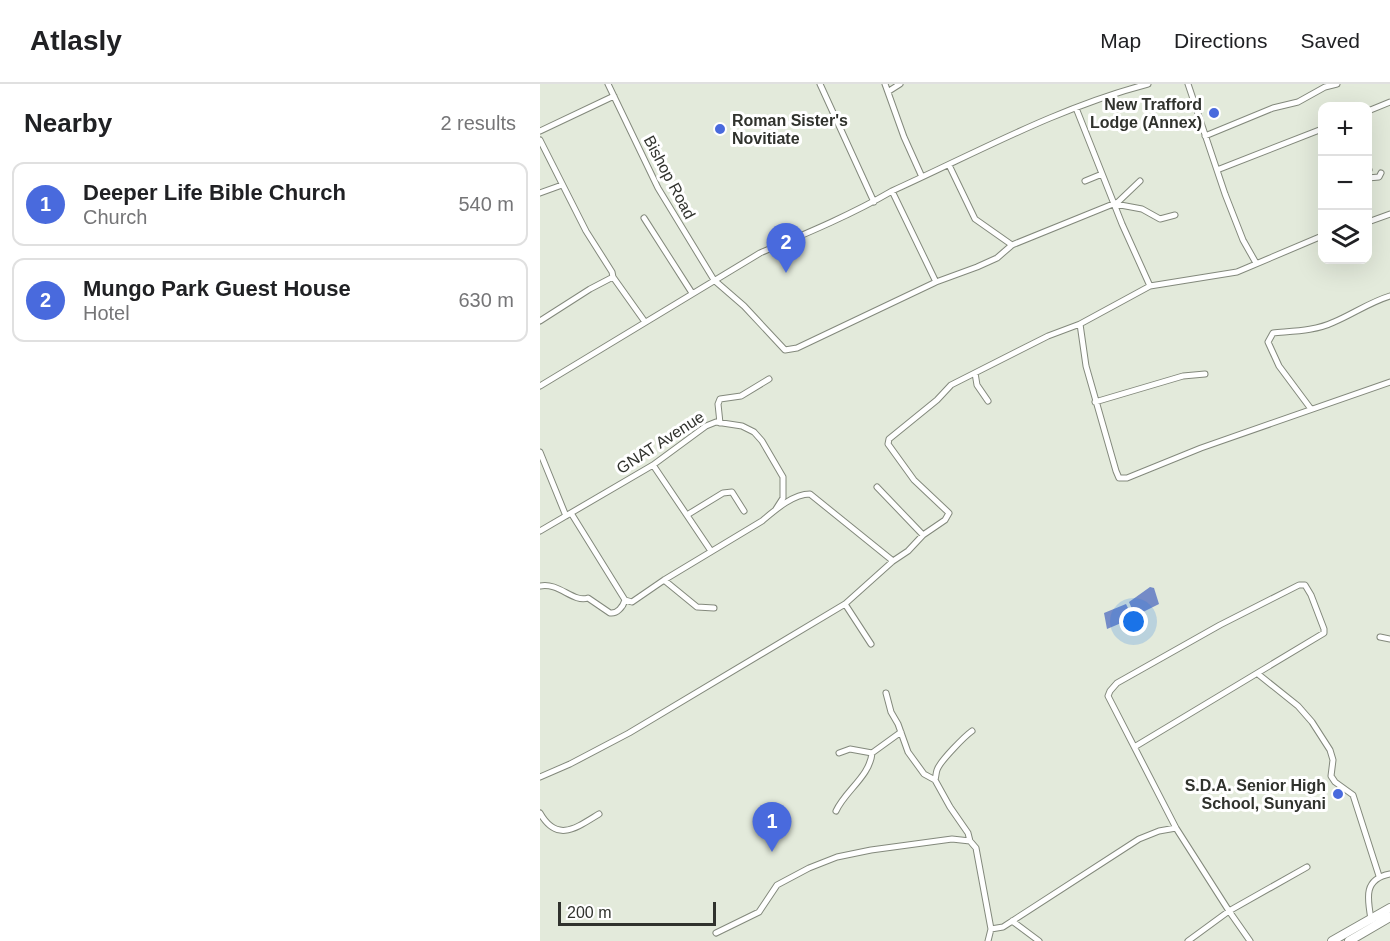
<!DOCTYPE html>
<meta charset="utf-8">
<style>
:root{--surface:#fff;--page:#f6f6f6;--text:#202124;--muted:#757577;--line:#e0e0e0;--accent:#496add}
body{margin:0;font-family:Helvetica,sans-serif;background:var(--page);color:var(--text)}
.controls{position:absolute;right:18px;top:18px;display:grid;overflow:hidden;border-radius:12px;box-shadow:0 6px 24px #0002}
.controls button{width:54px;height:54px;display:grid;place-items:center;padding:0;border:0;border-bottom:2px solid var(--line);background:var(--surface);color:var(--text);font:30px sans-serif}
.scale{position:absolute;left:18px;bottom:15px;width:158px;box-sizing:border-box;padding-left:6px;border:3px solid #30322d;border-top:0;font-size:16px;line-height:21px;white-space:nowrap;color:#30322d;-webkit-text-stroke:4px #fff;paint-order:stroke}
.you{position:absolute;left:594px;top:538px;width:21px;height:21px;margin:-15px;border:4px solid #fff;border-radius:50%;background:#1a73e8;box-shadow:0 0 0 9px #1a73e833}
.badge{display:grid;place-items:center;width:39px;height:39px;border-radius:50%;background:var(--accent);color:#fff;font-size:20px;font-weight:700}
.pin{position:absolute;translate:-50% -50px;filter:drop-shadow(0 2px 3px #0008)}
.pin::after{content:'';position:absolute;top:32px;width:21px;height:18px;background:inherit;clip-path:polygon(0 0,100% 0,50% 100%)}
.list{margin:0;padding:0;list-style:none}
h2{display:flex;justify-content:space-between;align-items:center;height:78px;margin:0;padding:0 24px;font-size:26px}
h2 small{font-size:20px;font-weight:400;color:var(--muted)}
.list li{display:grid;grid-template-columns:39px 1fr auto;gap:18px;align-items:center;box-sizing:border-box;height:84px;margin:0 12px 12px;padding:0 12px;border:2px solid var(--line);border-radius:12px}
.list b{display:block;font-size:22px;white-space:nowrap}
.list p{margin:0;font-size:20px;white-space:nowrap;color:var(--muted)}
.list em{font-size:20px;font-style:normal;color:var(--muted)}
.icon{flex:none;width:33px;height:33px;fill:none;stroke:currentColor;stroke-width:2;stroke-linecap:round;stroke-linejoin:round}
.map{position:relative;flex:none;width:850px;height:857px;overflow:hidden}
header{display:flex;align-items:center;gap:36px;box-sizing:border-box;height:84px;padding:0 30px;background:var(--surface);border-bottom:2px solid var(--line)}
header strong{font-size:28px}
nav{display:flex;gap:33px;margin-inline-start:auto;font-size:21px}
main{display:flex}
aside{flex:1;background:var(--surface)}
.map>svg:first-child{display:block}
.water{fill:#748bc7}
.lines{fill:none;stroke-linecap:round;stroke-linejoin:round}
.street-casing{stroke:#83897c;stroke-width:7}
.primary-casing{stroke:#83897c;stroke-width:10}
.street{stroke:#fff;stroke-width:5}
.primary{stroke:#fff;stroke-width:8}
.poi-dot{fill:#496add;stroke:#fff;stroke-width:2}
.labels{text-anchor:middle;stroke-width:6;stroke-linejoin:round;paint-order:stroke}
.poi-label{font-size:16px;font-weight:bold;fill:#30322d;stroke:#fff;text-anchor:end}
.street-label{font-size:16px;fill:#30322d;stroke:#fff}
</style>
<header>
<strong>Atlasly</strong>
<nav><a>Map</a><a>Directions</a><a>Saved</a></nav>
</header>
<main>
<aside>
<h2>Nearby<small>2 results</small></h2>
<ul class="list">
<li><span class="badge">1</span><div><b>Deeper Life Bible Church</b><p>Church</p></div><em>540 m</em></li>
<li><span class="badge">2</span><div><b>Mungo Park Guest House</b><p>Hotel</p></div><em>630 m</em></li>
</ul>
</aside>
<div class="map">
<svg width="850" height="857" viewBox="0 0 850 857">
<rect width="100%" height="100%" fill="#e3eadb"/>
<path class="water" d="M610,503L614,504L619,520L595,532L589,518Z
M586,520L593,534L567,545L564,529Z"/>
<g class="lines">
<defs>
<path id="street" d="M68,0L118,104L174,196L204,222L245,266L257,264L396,198L437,183L457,174L472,161L578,118L600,97
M280,0L334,118
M345,0L364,53L382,93
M648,0L685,110L703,156L716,179
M349,7L360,0
M536,24L582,140L610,202
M828,27L850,18
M0,47L74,12
M665,52L733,24L758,18L785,3L797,0
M0,56L46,147L72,188L73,193L50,205L0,237
M409,81L435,135L472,161
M677,86L782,45
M828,88L829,86
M828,94L839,93L841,89
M545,97L562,90
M352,107L396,198
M0,109L22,101
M575,120L602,125L620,135L635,131
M104,134L152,209
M828,138L850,130
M782,152L697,188L610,202L540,240L546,282L576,387L579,394H587L661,364L850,298
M73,193L105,238
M435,289L437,301L448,317
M0,302L220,169C265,150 311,131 352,107C436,69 519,23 608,0
M555,318L643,292L665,290
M771,325L739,282L728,258L733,249C754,247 775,247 794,238C813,230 830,218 850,212
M180,339L178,320L180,315L201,312L229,295
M0,368L26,432
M113,381L171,467
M337,403L383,451
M31,429L85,516
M147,431L183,409L192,408L204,427
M0,447L113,381L166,342L176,338L202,342L214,348L222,357L243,393V414L236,425
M124,496L157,523L174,524
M0,502C19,498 33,519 48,514L70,529C77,530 83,523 85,516
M85,516L92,518L124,496L222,437C235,426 253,410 270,410L353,477
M305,520L331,560
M840,553L850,555
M718,590L758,622L772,638L790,666L793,676L791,692L795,698L813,711L839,792
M346,609L351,628L358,640L368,668L384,690L395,696L410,723L428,749L430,757
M596,662L784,549V545L771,511L765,501H759L680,541L577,599L570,607L568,612L636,744
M299,669L310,665L332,669L361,648
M0,693L30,680L89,649L305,520L353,477L368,467L383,451L405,436L409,429L374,396L348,360L349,355L397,316L411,301L508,252L540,240
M395,696C396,692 396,689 397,686C400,677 425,652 432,647
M296,727C305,707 330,692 332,669
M0,729C17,759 36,744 59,730
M831,835C827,813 824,795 850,790
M472,837L499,857
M176,849L219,828L237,801L269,784L297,773L331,766L412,755L430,757L436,764L451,845
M448,857L451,845L463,843L599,755L619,747L636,744L689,827L767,783
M648,857L689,827L710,857"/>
<path id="primary" d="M792,857L850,824
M809,857L850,833"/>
</defs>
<use href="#street" class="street-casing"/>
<use href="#primary" class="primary-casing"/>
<use href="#street" class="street"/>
<use href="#primary" class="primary"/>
</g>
<g class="poi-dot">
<circle cx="674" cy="29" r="6"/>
<circle cx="180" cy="45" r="6"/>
<circle cx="798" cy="710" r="6"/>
</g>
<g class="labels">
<g class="poi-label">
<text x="662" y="26">New Trafford<tspan x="662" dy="18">Lodge (Annex)</tspan></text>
<text x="192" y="42" text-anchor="start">Roman Sister's<tspan x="192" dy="18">Novitiate</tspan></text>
<text x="786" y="707">S.D.A. Senior High<tspan x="786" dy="18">School, Sunyani</tspan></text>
</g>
<g class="street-label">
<text transform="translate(130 93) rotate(62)" y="6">Bishop Road</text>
<text transform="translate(120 358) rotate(-33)" y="6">GNAT Avenue</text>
</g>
</g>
</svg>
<div class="controls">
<button>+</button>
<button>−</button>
<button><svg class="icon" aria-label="layers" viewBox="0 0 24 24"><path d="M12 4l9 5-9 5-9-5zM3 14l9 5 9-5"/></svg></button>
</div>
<div class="scale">200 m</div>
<div class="you"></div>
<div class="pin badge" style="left:232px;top:768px">1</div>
<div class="pin badge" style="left:246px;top:189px">2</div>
</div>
</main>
